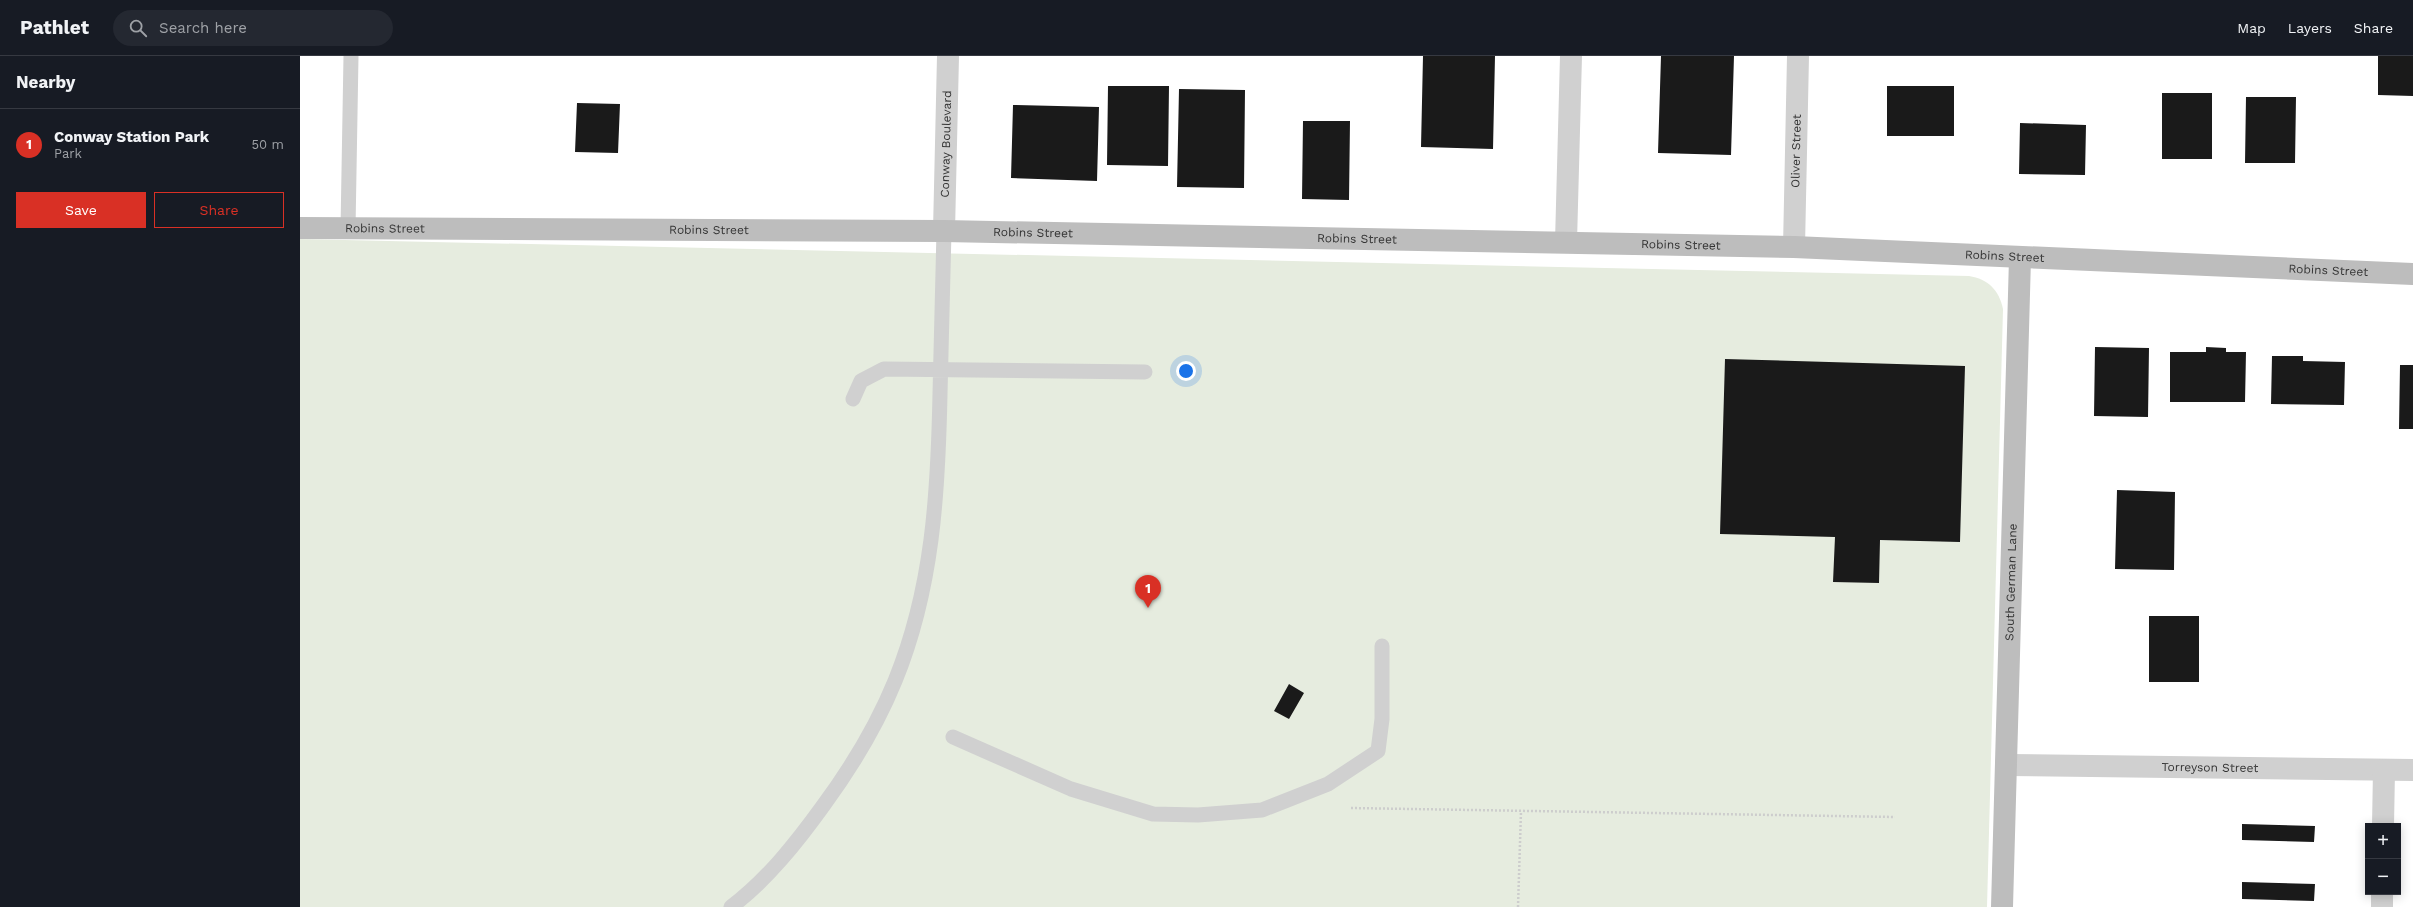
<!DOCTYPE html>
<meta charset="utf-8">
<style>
:root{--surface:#171b24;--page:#242831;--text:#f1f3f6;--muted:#9ea1a6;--line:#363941;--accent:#d93025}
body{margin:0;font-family:"Work Sans",sans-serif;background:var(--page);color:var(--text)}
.controls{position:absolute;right:12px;bottom:12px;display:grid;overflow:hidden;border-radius:0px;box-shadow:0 2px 10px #0003}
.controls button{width:36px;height:36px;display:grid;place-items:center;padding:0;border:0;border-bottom:1px solid var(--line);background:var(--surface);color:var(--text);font:20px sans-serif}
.you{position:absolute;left:886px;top:315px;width:14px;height:14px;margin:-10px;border:3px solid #fff;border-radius:50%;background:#1a73e8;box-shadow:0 0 0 6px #1a73e833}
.badge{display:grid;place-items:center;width:26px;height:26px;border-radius:50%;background:var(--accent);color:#fff;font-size:13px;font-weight:700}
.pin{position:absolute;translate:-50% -33px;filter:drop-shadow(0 1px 2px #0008)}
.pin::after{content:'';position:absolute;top:21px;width:14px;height:12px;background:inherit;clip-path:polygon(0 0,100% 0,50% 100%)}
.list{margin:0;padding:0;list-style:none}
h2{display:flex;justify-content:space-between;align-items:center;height:52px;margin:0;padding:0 16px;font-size:17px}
h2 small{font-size:13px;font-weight:400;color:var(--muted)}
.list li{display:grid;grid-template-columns:26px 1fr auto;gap:12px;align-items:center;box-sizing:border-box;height:72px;padding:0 16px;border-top:1px solid var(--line)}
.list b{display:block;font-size:15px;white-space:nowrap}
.list p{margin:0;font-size:13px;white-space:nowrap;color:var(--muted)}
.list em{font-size:13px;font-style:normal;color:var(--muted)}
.actions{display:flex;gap:8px;padding:12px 16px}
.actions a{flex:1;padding:9px 0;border:1px solid var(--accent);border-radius:0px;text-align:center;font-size:14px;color:var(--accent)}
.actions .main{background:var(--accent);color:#fff}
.icon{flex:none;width:22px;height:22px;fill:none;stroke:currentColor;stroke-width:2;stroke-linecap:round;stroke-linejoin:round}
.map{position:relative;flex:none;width:2113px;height:851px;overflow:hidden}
header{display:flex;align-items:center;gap:24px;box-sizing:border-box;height:56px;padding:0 20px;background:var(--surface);border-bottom:1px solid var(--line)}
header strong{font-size:19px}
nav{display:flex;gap:22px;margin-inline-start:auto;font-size:14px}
.search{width:280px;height:36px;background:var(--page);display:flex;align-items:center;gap:10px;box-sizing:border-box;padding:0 14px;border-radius:22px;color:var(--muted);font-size:15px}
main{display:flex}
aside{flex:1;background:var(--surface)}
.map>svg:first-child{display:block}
.green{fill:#e6ecdf}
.building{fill:#1a1a1a}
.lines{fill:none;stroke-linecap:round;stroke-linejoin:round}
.path{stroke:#cdcdcd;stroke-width:2.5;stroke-dasharray:2 2;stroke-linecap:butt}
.lane{stroke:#d0d0d0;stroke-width:15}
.street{stroke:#d0d0d0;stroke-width:22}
.secondary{stroke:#bdbdbd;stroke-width:22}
.labels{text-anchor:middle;stroke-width:4;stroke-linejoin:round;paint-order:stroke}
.street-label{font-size:12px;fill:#333;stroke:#fff}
</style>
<header>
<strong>Pathlet</strong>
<div class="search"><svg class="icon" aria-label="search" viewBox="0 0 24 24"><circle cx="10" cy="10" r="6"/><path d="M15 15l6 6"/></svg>Search here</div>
<nav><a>Map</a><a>Layers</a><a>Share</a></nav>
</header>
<main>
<aside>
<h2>Nearby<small></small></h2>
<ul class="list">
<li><span class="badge">1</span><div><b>Conway Station Park</b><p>Park</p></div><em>50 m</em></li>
</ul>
<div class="actions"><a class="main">Save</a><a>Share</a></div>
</aside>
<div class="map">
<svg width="2113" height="851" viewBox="0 0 2113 851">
<rect width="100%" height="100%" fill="#fff"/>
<path class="green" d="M0,183L1669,220C1688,223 1699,234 1703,253L1687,851H0Z"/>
<path class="building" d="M1123,0H1195L1193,93L1121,91Z
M1361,0H1434L1431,99L1358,97Z
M2078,0H2113V40L2078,39Z
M808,30H869L868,110L807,109Z
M1587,30H1654V80H1587Z
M879,33L945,34L944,132L877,131Z
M1862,37H1912V103H1862Z
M1946,41H1996L1995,107H1945Z
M277,47L320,48L318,97L275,96Z
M713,49L799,51L797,125L711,122Z
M1003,65H1050L1049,144L1002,143Z
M1720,67L1786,69L1785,119L1719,118Z
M1795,291L1849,292L1848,361L1794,360Z
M1906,291L1926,292V296H1946L1945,346H1870V296H1906Z
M1972,300H2003V305L2045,306L2044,349L1971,348Z
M1425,303L1665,310L1660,486L1580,484L1579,527L1533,526L1535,481L1420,478Z
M2100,309H2113V373H2099Z
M1817,434L1875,436L1874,514L1815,513Z
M1849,560H1899V626H1849Z
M989,628L1004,637L989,663L974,655Z
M1942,768L2015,770L2014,786L1942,784Z
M1942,826L2015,828L2014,845L1942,843Z"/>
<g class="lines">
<path class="path" d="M1051,752L1595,761
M1218,851L1221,755"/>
<path class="lane" d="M48,173L51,0
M553,343L561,325L584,313L845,316
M653,681L771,733L853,758L898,759L962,754L1028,728L1078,695L1082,663V590
M431,851C467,824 497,786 523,750C551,712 577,669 595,625C633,532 638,437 640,338C641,284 643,230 644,175"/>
<g class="street">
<path id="s1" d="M644,175L648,0"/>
<path d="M1266,186L1271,0"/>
<path id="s2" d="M1494,191L1498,0"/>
<path id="s3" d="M1707,709L2113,714"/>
<path d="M2083,770L2084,714"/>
<path d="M2082,851V836"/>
</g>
<g class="secondary">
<path id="s4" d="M0,172L644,175L1494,191L2113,218"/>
<path id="s5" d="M1702,851L1720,202"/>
</g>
</g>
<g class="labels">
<g class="street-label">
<text dy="4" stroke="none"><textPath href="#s1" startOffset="87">Conway Boulevard</textPath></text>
<text dy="4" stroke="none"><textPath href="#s2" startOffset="96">Oliver Street</textPath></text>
<text dy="4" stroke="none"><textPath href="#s4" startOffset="85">Robins Street</textPath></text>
<text dy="4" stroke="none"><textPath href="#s4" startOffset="409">Robins Street</textPath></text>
<text dy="4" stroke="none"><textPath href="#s4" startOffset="733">Robins Street</textPath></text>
<text dy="4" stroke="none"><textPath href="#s4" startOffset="1057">Robins Street</textPath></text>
<text dy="4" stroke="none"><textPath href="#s4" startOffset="1381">Robins Street</textPath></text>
<text dy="4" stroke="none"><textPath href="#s4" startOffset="1705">Robins Street</textPath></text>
<text dy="4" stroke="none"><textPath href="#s4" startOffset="2029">Robins Street</textPath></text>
<text dy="4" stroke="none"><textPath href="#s5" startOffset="325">South German Lane</textPath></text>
<text dy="4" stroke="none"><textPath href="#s3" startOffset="203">Torreyson Street</textPath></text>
</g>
</g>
</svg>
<div class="controls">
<button>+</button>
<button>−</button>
</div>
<div class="you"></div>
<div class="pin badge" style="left:848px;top:552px">1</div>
</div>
</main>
